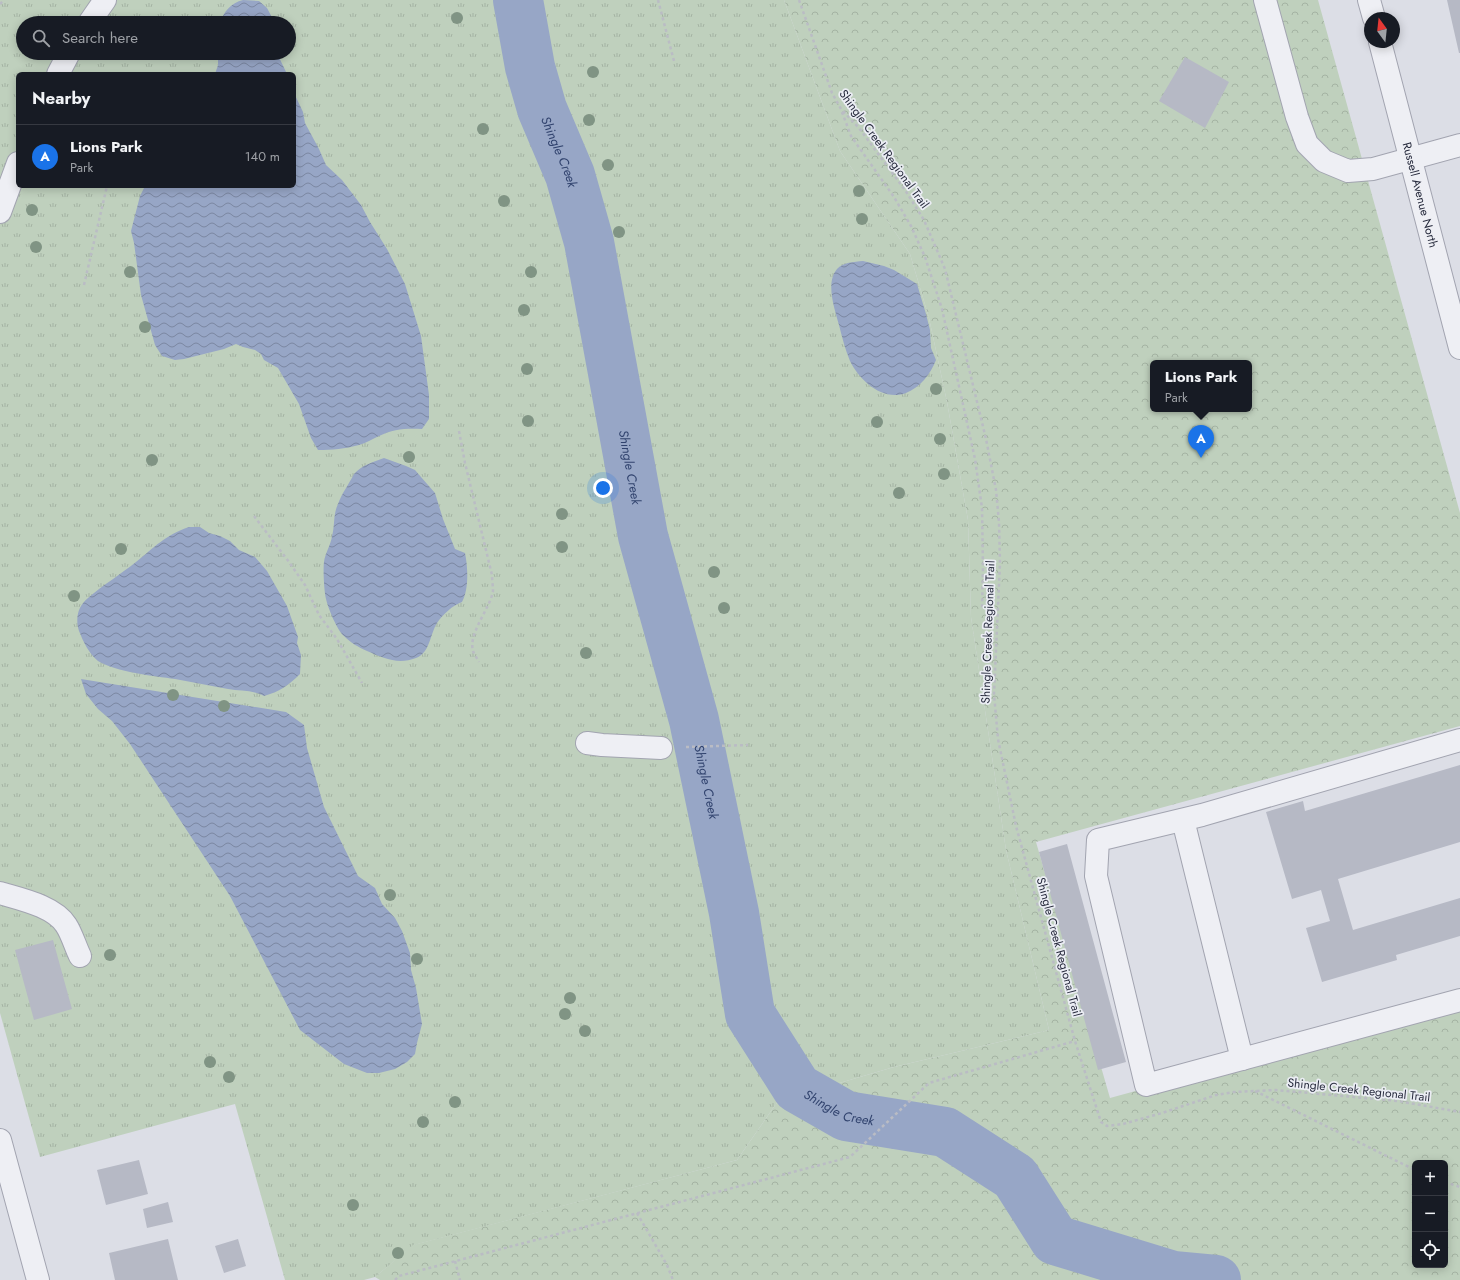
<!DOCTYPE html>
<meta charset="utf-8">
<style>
:root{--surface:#171b24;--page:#242831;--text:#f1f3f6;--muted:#9ea1a6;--line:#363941;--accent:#1a73e8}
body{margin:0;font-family:Jost,sans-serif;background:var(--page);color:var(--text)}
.controls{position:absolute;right:12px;bottom:12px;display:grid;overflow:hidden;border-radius:6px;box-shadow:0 2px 10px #0003}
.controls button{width:36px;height:36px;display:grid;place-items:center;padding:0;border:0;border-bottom:1px solid var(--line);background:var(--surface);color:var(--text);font:20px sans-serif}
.compass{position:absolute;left:1364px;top:12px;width:36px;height:36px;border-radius:50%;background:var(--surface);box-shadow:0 2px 10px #0003;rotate:345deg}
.you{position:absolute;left:603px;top:488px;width:14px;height:14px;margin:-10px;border:3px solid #fff;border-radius:50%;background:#1a73e8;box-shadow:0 0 0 6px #1a73e833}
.badge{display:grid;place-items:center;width:26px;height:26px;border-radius:50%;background:var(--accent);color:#fff;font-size:13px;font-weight:700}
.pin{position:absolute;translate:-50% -33px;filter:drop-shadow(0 1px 2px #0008)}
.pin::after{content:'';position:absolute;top:21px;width:14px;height:12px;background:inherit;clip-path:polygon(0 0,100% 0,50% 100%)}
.popup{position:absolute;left:1150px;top:360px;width:102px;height:52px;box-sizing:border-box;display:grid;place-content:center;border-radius:6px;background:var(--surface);filter:drop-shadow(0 1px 3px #0005);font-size:13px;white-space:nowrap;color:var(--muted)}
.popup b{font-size:15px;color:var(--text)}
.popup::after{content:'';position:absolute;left:50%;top:100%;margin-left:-8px;border:8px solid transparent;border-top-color:var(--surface)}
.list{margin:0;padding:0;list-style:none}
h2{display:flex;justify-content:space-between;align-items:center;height:52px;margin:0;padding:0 16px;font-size:17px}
h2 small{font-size:13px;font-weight:400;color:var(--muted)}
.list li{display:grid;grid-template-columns:26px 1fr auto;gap:12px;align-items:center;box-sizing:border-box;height:64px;padding:0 16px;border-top:1px solid var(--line)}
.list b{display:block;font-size:15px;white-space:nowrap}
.list p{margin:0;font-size:13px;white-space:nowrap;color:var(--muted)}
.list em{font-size:13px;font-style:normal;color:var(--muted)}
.icon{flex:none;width:22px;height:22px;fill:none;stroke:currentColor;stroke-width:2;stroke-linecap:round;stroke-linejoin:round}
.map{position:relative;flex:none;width:1460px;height:1280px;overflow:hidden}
.search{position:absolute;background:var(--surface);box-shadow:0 2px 10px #0003;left:16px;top:16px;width:280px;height:44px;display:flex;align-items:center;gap:10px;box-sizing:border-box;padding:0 14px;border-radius:22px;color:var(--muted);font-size:15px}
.panel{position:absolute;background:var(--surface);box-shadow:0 2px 10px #0003;left:16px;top:72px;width:280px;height:116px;border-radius:6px}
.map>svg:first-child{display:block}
.grass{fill:url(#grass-tufts);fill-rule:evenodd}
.park{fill:url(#park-crowns);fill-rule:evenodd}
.water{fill:url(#water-waves)}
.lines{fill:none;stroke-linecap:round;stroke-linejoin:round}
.river{stroke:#97a6c6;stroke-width:50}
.building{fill:#b6b9c5}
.minor-casing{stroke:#a2a4b0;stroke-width:24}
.path{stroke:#babcc4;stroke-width:2.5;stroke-dasharray:3 3;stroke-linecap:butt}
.minor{stroke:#eeeff4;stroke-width:22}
.tree{fill:#809484}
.labels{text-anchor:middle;stroke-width:3.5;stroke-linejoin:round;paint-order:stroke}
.street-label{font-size:12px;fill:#262a3c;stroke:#ebedf4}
.water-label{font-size:13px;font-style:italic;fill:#31436e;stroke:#ebedf4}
</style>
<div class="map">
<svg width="1460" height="1280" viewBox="0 0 1460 1280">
<defs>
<pattern id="grass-tufts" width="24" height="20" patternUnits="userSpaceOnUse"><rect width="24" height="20" fill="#bfd0bd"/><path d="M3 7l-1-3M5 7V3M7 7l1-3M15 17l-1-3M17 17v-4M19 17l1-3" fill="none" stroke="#a4b3a3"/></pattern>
<pattern id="park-crowns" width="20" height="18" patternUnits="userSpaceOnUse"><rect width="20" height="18" fill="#bfd0bd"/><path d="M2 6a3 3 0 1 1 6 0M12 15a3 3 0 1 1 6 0" fill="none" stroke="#a4b3a3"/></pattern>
<pattern id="water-waves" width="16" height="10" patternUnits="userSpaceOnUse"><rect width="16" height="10" fill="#97a6c6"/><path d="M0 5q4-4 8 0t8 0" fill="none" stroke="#7b87a2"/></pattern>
</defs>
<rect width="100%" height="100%" fill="#dcdee6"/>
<path class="grass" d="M0,0H784L840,151L910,254L929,318L947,402L968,520L971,617L1006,850L1049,1030L894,1067L778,1101L737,1160L414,1245L375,1277L364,1280H285L235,1104L40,1157L0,1013ZM23,23H289V53H23ZM18,74H294V186H18Z"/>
<path class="park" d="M784,0H1318L1460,513V726L1036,842L1110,1098L1460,1002V1280H380L375,1277L413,1245L737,1160L778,1101L894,1067L1049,1030L1006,850L971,617L968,520L947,402L929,318L910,254L840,151ZM1153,363H1249V409H1153ZM1415,1163H1445V1265H1415Z"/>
<path class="water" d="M243,0L259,1L267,8L275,23H220C224,11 231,3 243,0Z
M218,53H277L287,74H215L218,65Z
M294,93L303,112L305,123L319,149L326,165L342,180L361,205L370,222L387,249L405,284L421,336L429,395V419L422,429C407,428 393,429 379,436C372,439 366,443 359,445C345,449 332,450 318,450L311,438L299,404L278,368L264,360L261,354L255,350L243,347L236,344L224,349L184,359L175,360L162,356L155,345L141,295L134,243L131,231L140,196L145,186H294Z
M863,261L884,266L894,270L917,284L926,314L930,330L931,348L936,360C930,375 920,387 906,393C883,402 859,380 850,361C845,349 842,337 839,325C835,310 825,283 837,269C843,262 854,262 863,261Z
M384,458L406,466L415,470L421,477L435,493L443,519L455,549L465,553C468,568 469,589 462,602C453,605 442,615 437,623C430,634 430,653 416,658C398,665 383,658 367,651C358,647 351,643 344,636C337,630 328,608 326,599C324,591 323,570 324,562C325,553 331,545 332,536C335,526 333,514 338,504C342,493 349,484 354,474C362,465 373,462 384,458Z
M189,527H200L209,533L220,536L230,541L239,550L255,557L267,571L287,606L298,637L297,643L301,655L300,674C289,685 279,692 264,696C253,690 240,691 228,689C210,686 193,682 175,679C154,676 116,672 98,661C89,654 83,641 79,631C75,618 78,606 88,598C103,585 121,574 136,562C155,547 165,535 189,527Z
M81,679L286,712L304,725L307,748L324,807L358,876L375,888L382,904L395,918L402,931L410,953L411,970L416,988L422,1024L417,1043L415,1054L407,1062L395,1069L379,1073H367L344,1064L300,1030L230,896L130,744L112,721L98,709L86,694Z"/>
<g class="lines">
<path class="river" id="s1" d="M518,0L530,67L542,109L570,175L589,242L643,536L694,720L734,913L750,1014L797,1088L846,1116L945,1132L1015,1177L1055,1240L1173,1276L1216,1280"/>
</g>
<path class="building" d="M1447,0H1460V53H1459Z
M1185,57L1229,82L1205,128L1159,101Z
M1460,765V842L1338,879L1353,930L1460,898V936L1396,955L1397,960L1322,982L1306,928L1330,921L1321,890L1292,899L1266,812L1303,801L1305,811Z
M1067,844L1126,1062L1098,1070L1039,852Z
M53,940L72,1009L34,1020L15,950Z
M139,1160L148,1194L106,1205L97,1170Z
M168,1202L173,1222L147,1228L143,1209Z
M168,1239L178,1280H115L109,1253Z
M238,1239L246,1266L224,1273L215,1246Z"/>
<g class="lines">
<defs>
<g id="minor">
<path d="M1265,0L1297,117L1307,144L1324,161L1348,171L1373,169L1460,145"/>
<path d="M1369,0L1374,18"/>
<path d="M89,23L105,0"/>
<path id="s2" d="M1380,42L1460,348"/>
<path d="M58,74L69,53"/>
<path d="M0,212L18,163"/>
<path d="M1460,740L1202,815L1098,840L1096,876L1146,1085L1460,1000"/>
<path d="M587,743L602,745L661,748"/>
<path d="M1183,820L1242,1059"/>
<path d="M0,893C20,899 54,906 66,925C72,934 75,946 80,956"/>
<path d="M0,1140L38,1280"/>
</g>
</defs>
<use href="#minor" class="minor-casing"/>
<path class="path" d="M658,0L674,61
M799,0L832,93L841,109L859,128L905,190L924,220L945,269L986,439L996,490L999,522L1000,563L994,694L998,739L1016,826L1075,1041L1101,1122L1107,1126L1123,1124L1162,1113L1216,1095L1234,1092L1276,1090L1398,1101L1460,1112
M0,4L4,0
M842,112L851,136L894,197L911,226L925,257L942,309L975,459L982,508L983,567L982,609
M84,285L107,186
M459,431L465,463L492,575C492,580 493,586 493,591C490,609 468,633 473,651C474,654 477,658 479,662
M254,516L289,562L305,585L319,615L337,639L362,683
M686,747L748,745
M1255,1091L1415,1170
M1445,1182L1460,1187
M637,1213L667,1265L673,1280
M455,1261L460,1280
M395,1280L399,1276L850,1157L929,1083L1075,1041"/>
<use href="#minor" class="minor"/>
</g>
<g class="tree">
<circle cx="457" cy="18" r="6"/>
<circle cx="593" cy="72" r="6"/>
<circle cx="589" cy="120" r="6"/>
<circle cx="483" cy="129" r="6"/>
<circle cx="608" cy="165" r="6"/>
<circle cx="859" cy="191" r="6"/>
<circle cx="504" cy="201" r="6"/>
<circle cx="32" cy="210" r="6"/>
<circle cx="862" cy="219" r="6"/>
<circle cx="619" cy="232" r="6"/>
<circle cx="36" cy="247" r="6"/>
<circle cx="130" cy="272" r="6"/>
<circle cx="531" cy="272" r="6"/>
<circle cx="524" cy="310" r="6"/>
<circle cx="145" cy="327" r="6"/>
<circle cx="527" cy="369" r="6"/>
<circle cx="936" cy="389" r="6"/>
<circle cx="528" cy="421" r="6"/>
<circle cx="877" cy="422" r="6"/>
<circle cx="940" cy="439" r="6"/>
<circle cx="409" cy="457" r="6"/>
<circle cx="152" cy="460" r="6"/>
<circle cx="944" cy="474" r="6"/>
<circle cx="899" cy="493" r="6"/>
<circle cx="562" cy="514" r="6"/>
<circle cx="562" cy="547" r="6"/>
<circle cx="121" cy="549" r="6"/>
<circle cx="714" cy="572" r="6"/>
<circle cx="74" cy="596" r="6"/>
<circle cx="724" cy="608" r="6"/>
<circle cx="586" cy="653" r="6"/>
<circle cx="173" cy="695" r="6"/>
<circle cx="224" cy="706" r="6"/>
<circle cx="390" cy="895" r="6"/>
<circle cx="110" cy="955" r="6"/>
<circle cx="417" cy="959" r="6"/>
<circle cx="570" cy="998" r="6"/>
<circle cx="565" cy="1014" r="6"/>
<circle cx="585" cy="1031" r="6"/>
<circle cx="210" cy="1062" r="6"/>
<circle cx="229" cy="1077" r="6"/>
<circle cx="455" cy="1102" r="6"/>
<circle cx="423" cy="1122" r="6"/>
<circle cx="353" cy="1205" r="6"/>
<circle cx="398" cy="1253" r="6"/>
</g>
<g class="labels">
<g class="street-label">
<text transform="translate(884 149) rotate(54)" y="4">Shingle Creek Regional Trail</text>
<text dy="4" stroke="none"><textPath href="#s2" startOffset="158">Russell Avenue North</textPath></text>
<text transform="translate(988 632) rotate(-88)" y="4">Shingle Creek Regional Trail</text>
<text transform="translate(1059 947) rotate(75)" y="4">Shingle Creek Regional Trail</text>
<text transform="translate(1359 1090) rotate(6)" y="4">Shingle Creek Regional Trail</text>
</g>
<g class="water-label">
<text dy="5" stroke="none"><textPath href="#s1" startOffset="158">Shingle Creek</textPath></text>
<text dy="5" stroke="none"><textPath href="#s1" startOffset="482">Shingle Creek</textPath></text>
<text dy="5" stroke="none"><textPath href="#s1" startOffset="806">Shingle Creek</textPath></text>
<text dy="5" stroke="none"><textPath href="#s1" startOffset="1177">Shingle Creek</textPath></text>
</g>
</g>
</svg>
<div class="controls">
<button>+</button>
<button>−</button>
<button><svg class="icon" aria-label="locate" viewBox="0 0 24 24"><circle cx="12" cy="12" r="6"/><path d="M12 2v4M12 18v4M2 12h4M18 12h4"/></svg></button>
</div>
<svg class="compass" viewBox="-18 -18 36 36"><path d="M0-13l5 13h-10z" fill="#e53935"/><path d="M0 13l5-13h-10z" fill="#9ea1a6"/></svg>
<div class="you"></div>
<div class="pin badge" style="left:1201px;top:458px">A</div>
<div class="popup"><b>Lions Park</b>Park</div>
<div class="search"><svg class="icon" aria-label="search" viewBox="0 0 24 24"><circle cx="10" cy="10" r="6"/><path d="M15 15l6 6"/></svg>Search here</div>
<section class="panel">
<h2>Nearby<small></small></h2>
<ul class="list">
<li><span class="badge">A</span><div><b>Lions Park</b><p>Park</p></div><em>140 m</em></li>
</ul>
</section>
</div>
